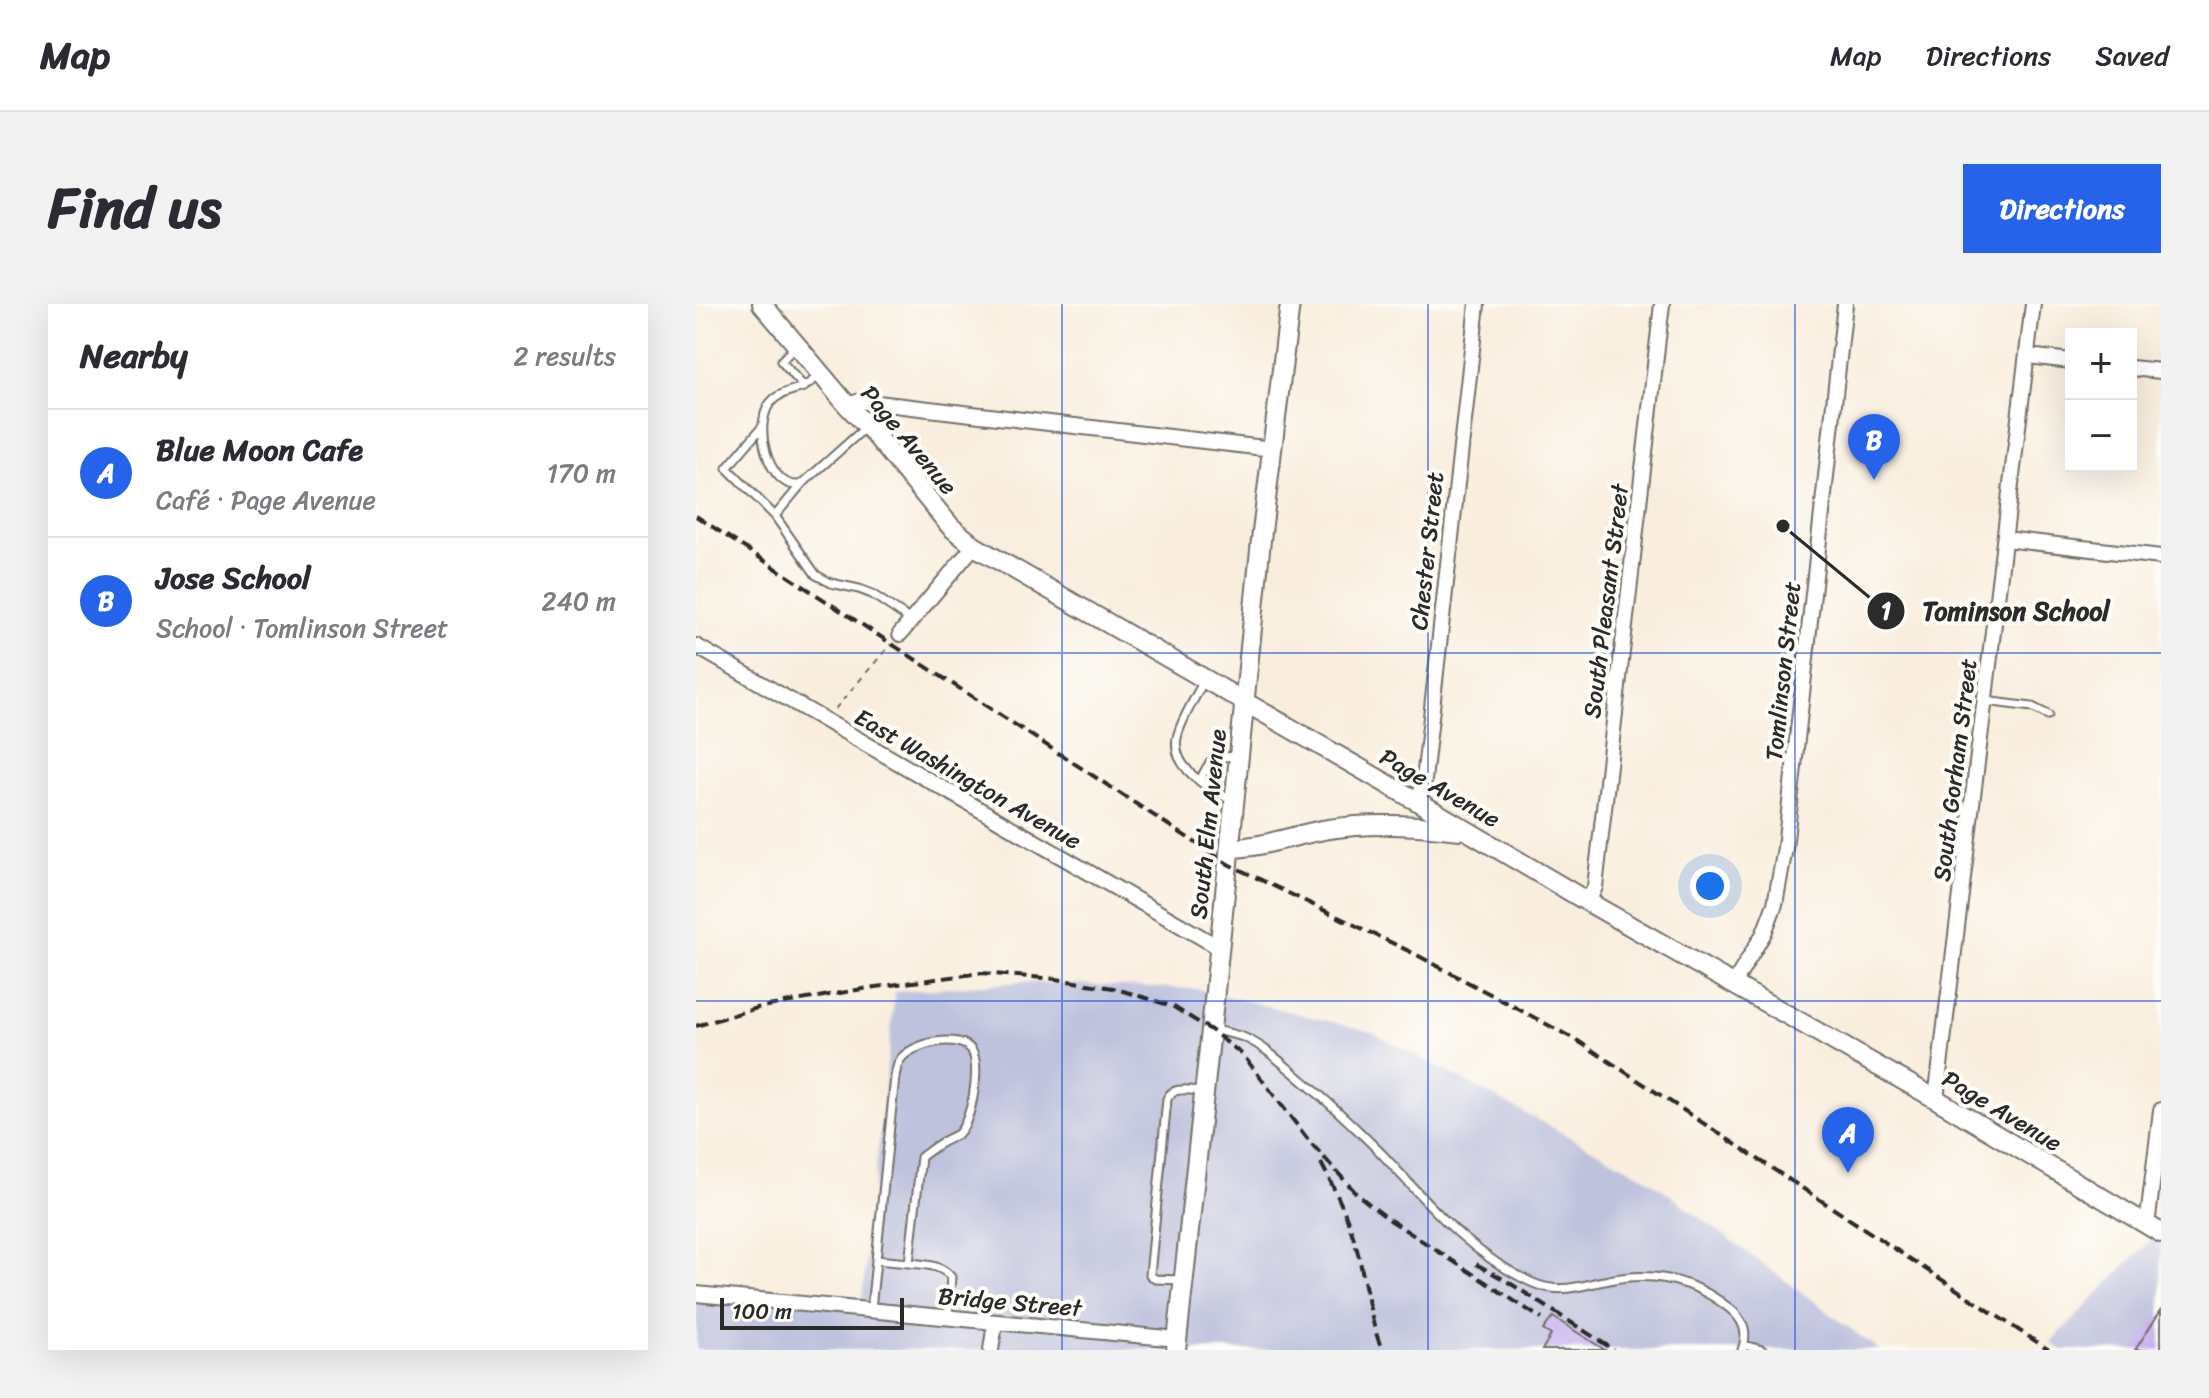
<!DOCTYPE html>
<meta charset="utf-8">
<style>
:root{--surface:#fff;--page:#f2f2f3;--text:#2b2b33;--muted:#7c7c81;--line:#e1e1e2;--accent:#2563eb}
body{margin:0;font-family:Sriracha,sans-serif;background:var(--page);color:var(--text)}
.controls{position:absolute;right:24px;top:24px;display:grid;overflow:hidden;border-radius:0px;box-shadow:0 8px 32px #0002}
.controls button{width:72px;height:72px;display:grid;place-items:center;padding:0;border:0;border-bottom:2px solid var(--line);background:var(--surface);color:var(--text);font:40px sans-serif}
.scale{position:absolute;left:24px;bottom:20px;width:184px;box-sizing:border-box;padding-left:8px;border:4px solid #2b2b2b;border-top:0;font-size:22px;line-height:28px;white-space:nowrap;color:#2b2b2b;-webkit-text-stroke:6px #fdfcf7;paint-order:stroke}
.you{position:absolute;left:1014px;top:582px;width:28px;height:28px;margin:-20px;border:6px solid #fff;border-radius:50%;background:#1a73e8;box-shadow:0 0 0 12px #1a73e833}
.badge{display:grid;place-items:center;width:52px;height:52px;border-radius:50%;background:var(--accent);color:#fff;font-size:26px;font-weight:700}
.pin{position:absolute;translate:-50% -66px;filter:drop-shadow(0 2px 4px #0008)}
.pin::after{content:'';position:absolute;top:42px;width:28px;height:24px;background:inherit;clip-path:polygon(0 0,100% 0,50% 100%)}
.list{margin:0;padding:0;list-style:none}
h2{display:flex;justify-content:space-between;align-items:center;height:104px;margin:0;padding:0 32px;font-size:34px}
h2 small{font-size:26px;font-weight:400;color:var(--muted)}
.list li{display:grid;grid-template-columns:52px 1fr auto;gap:24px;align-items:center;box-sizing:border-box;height:128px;padding:0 32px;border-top:2px solid var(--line)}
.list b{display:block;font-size:30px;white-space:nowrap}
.list p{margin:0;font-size:26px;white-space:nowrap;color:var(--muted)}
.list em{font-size:26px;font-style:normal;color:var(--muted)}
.map{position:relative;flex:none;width:1465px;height:1046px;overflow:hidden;border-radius:0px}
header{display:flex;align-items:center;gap:48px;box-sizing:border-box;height:112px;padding:0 40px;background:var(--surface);border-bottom:2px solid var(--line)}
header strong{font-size:38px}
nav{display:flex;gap:44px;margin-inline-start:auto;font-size:28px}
.intro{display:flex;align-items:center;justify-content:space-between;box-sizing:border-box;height:192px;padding:0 48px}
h1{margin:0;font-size:56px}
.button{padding:20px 36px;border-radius:0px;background:var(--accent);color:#fff;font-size:28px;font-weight:700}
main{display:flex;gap:48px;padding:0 48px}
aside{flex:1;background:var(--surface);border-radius:0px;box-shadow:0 8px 32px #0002}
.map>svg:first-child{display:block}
.industrial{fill:#bfc2dd}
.building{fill:#c9b4f0}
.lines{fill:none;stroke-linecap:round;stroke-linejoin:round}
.service-casing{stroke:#736f6a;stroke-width:11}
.minor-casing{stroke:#736f6a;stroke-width:18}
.tertiary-casing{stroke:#736f6a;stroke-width:22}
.path{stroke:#736f6a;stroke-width:2;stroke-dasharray:6 6;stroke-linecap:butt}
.service{stroke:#fff;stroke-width:7}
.minor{stroke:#fff;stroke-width:14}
.tertiary{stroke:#fff;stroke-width:18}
.rail{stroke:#2b2b2b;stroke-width:4;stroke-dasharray:12 6;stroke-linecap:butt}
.grid{fill:none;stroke:#1d4ed8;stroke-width:2;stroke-opacity:0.55}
.labels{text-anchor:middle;stroke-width:8;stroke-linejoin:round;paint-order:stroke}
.street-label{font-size:24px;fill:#2b2b2b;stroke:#fdfcf7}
.leader{fill:none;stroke:#2b2b2b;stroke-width:3}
.callout-dot{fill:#2b2b2b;stroke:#fdfcf7;stroke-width:3}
.mark-label{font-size:24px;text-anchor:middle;font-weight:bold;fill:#fff}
.callout-label{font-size:26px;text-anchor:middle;font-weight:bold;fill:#2b2b2b;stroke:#fdfcf7;stroke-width:8;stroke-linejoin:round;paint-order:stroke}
</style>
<header>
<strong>Map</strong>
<nav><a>Map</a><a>Directions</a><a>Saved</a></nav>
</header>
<div class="intro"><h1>Find us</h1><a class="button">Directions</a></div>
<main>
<aside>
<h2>Nearby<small>2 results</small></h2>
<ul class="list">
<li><span class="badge">A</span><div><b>Blue Moon Cafe</b><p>Café · Page Avenue</p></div><em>170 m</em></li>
<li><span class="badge">B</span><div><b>Jose School</b><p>School · Tomlinson Street</p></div><em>240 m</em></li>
</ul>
</aside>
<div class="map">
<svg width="1465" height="1046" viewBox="0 0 1465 1046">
<rect width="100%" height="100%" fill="#fdfcf7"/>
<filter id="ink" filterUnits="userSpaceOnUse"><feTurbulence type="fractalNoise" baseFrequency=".0125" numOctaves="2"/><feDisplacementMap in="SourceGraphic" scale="16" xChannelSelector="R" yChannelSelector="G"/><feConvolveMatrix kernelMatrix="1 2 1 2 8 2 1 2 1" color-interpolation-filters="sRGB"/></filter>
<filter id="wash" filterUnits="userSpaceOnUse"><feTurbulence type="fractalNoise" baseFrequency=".006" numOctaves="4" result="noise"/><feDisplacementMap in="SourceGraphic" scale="32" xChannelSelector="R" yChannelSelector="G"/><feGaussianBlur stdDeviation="1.8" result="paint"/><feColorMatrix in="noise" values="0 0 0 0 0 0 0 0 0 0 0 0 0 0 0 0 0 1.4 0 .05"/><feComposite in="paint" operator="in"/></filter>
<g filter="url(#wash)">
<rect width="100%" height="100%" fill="#f9eede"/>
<path class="industrial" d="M326,678L501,685L676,728L951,874L1183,1046H0V979L166,995L199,688Z
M1465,925V1046H1367L1354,1039Z"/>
<g id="blocks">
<path class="building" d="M1465,1006V1046H1439Z
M857,1013L909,1046H846L855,1031L847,1026Z"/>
</g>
</g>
<g filter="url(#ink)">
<use href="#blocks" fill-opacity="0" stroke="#736f6a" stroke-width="2"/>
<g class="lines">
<defs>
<path id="service" d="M100,42L85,57L108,83L123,72
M108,83C98,86 86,88 78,95C53,116 73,190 106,180L170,123
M66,123L31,164L79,212L104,182
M79,212L120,271L135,279L163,285L176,290L216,317
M508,376C500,393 484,417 481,434C475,465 515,486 537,497
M1289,397L1336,403L1352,411
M504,477C513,455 517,453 540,452
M518,726C527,728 538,730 547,733C569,742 588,761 606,776C634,799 660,824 686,850C732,899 774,951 837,979C865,991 885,981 913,976C957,967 998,976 1033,1004C1047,1015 1053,1028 1046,1046
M180,956L213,959
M485,976L459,975L454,971L471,795C476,781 496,787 508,787
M175,1005L199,773C200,768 201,760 204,756C215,739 265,728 276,747C285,763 276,817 262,830C257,833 250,836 245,839C238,843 232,848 225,853L213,959C229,961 244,960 255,973L252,1014
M1048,1041L1066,1046"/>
<path id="minor" d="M1332,52L1375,57
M1435,64L1465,67
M151,101L164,97L577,145
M1309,235L1465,253
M204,330L278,242
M0,342L524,644
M719,496L727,485L781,0
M892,598L899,583L966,0
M1037,681L1068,629L1079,600L1089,544L1149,0
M1240,795L1337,0
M1451,922L1465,806
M0,990L482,1035
M295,1046L299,1019"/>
<path id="tertiary" d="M66,0L151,101L176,127L255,223L278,242L719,496L892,598L1240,795L1465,929
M534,544C567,544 600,530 633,525C677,518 720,521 764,526
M480,1046L515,726L565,236L594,0"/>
</defs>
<use href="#service" class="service-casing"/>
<use href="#minor" class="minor-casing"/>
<use href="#tertiary" class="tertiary-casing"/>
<path class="path" d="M139,405L195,340"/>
<use href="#service" class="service"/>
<use href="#minor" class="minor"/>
<use href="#tertiary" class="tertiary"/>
<path class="rail" d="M0,212L532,560L721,651L882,737L1353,1046
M0,722L61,704L172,684L285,669L360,675L417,684L476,702L515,726L547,751L614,838L662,891L691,914L846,1015
M625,859C637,882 648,904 656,929C669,967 671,1008 686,1046
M780,960L809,976L918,1046"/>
</g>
</g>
<path class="grid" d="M366,0V1046M732,0V1046M1099,0V1046M0,349H1465M0,697H1465"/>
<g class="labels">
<g class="street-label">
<text transform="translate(213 136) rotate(50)" y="8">Page Avenue</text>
<text transform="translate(731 247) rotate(-84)" y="8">Chester Street</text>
<text transform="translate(910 297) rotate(-83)" y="8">South Pleasant Street</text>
<text transform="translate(1087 367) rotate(-84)" y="8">Tomlinson Street</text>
<text transform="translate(1259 466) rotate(-83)" y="8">South Gorham Street</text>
<text transform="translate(272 475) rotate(30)" y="8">East Washington Avenue</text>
<text transform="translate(744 484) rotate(30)" y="8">Page Avenue</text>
<text transform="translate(512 520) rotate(-84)" y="8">South Elm Avenue</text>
<text transform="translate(1306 807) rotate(31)" y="8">Page Avenue</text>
<text transform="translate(314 998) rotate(5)" y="8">Bridge Street</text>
</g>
</g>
<path class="leader" d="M1087 222L1190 307"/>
<g class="callout-dot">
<circle cx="1087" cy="222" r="8"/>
<circle cx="1190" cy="307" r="20"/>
</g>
<g class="mark-label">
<text x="1190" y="315">1</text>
</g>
<g class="callout-label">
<text x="1320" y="316">Tominson School</text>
</g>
</svg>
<div class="controls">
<button>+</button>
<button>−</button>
</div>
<div class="scale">100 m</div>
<div class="you"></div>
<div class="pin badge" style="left:1152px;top:869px">A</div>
<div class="pin badge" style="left:1178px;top:176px">B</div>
</div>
</main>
